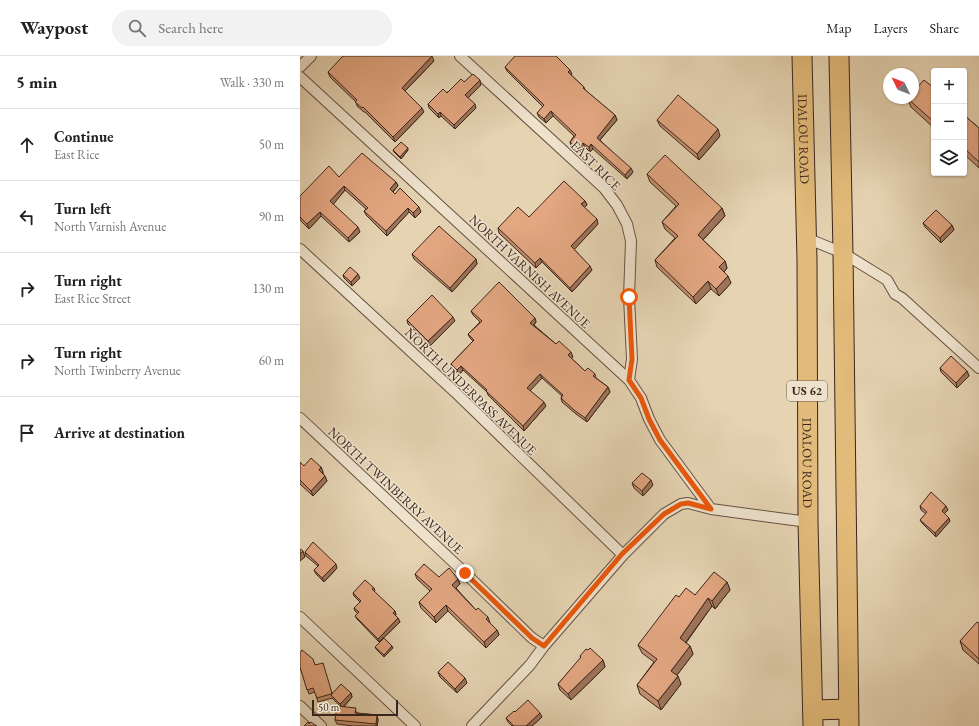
<!DOCTYPE html>
<meta charset="utf-8">
<style>
:root{--surface:#fff;--page:#f2f2f2;--text:#202124;--muted:#757577;--line:#e0e0e0}
body{margin:0;font-family:"EB Garamond",serif;background:var(--page);color:var(--text)}
.controls{position:absolute;right:12px;top:12px;display:grid;overflow:hidden;border-radius:4px;box-shadow:0 1px 3px #0004}
.controls button{width:36px;height:36px;display:grid;place-items:center;padding:0;border:0;border-bottom:1px solid var(--line);background:var(--surface);color:var(--text);font:20px sans-serif}
.compass{position:absolute;left:583px;top:12px;width:36px;height:36px;border-radius:50%;background:var(--surface);box-shadow:0 1px 3px #0004;rotate:313deg}
.scale{position:absolute;left:12px;bottom:10px;width:86px;box-sizing:border-box;padding-left:4px;border:2px solid #3b261d;border-top:0;font-size:11px;line-height:14px;white-space:nowrap;color:#3b261d;-webkit-text-stroke:3px #eee2cd;paint-order:stroke}
.stop{position:absolute;width:12px;height:12px;margin:-9px;border:3px solid #ea580c;border-radius:50%;background:#fff}
.stop.end{background:#ea580c;border-color:#fff;box-shadow:0 1px 4px #0008}
.list{margin:0;padding:0;list-style:none}
h2{display:flex;justify-content:space-between;align-items:center;height:52px;margin:0;padding:0 16px;font-size:17px}
h2 small{font-size:13px;font-weight:400;color:var(--muted)}
.list li{display:grid;grid-template-columns:26px 1fr auto;gap:12px;align-items:center;box-sizing:border-box;height:72px;padding:0 16px;border-top:1px solid var(--line)}
.list b{display:block;font-size:15px;white-space:nowrap}
.list p{margin:0;font-size:13px;white-space:nowrap;color:var(--muted)}
.list em{font-size:13px;font-style:normal;color:var(--muted)}
.icon{flex:none;width:22px;height:22px;fill:none;stroke:currentColor;stroke-width:2;stroke-linecap:round;stroke-linejoin:round}
.map{position:relative;flex:none;width:679px;height:670px;overflow:hidden}
header{display:flex;align-items:center;gap:24px;box-sizing:border-box;height:56px;padding:0 20px;background:var(--surface);border-bottom:1px solid var(--line)}
header strong{font-size:19px}
nav{display:flex;gap:22px;margin-inline-start:auto;font-size:14px}
.search{width:280px;height:36px;background:var(--page);display:flex;align-items:center;gap:10px;box-sizing:border-box;padding:0 14px;border-radius:22px;color:var(--muted);font-size:15px}
main{display:flex}
aside{flex:1;background:var(--surface)}
.map>svg:first-child{display:block}
.lines{fill:none;stroke-linecap:round;stroke-linejoin:round}
.street-casing{stroke:#665142;stroke-width:12}
.highway-casing{stroke:#3b261d;stroke-width:21}
.street{stroke:#eee2cd;stroke-width:10}
.highway{stroke:#e2ba79;stroke-width:19}
.wall{fill:#c39070;stroke:#3b261d}
.shaded-wall{fill:#9f755b;stroke:#3b261d}
.building{fill:#e3a782;stroke:#3b261d}
.route{stroke:#ea580c;stroke-width:5}
.labels{text-anchor:middle;stroke-width:3;stroke-linejoin:round;paint-order:stroke}
.shield{fill:#eee2cd;stroke:#715e52;stroke-width:1}
.shield-label{font-size:12px;font-weight:bold;fill:#3b261d}
.street-label{font-size:13px;fill:#3b261d;stroke:#eee2cd}
</style>
<header>
<strong>Waypost</strong>
<div class="search"><svg class="icon" aria-label="search" viewBox="0 0 24 24"><circle cx="10" cy="10" r="6"/><path d="M15 15l6 6"/></svg>Search here</div>
<nav><a>Map</a><a>Layers</a><a>Share</a></nav>
</header>
<main>
<aside>
<h2>5 min<small>Walk · 330 m</small></h2>
<ul class="list">
<li><svg class="icon" aria-label="ahead" viewBox="0 0 24 24"><path d="M12 20V5M6 11l6-6 6 6"/></svg><div><b>Continue</b><p>East Rice</p></div><em>50 m</em></li>
<li><svg class="icon" aria-label="left" viewBox="0 0 24 24"><path d="M17 20v-9H6M10 6l-5 5 5 5"/></svg><div><b>Turn left</b><p>North Varnish Avenue</p></div><em>90 m</em></li>
<li><svg class="icon" aria-label="right" viewBox="0 0 24 24"><path d="M7 20v-9h11M14 6l5 5-5 5"/></svg><div><b>Turn right</b><p>East Rice Street</p></div><em>130 m</em></li>
<li><svg class="icon" aria-label="right" viewBox="0 0 24 24"><path d="M7 20v-9h11M14 6l5 5-5 5"/></svg><div><b>Turn right</b><p>North Twinberry Avenue</p></div><em>60 m</em></li>
<li><svg class="icon" aria-label="arrive" viewBox="0 0 24 24"><path d="M6 21V4h12l-3 4 3 4H6"/></svg><div><b>Arrive at destination</b></div></li>
</ul>
</aside>
<div class="map">
<svg width="679" height="670" viewBox="0 0 679 670">
<rect width="100%" height="100%" fill="#e5d3b2"/>
<filter id="stains"><feTurbulence type="fractalNoise" baseFrequency=".005" numOctaves="4"/><feColorMatrix values="0 0 0 0 .2 0 0 0 0 .09 0 0 0 0 .02 0 0 0 .5 -.17"/></filter>
<radialGradient id="worn" r=".72"><stop offset=".6" stop-color="#630" stop-opacity="0"/><stop offset="1" stop-color="#630" stop-opacity=".3"/></radialGradient>
<g class="lines">
<defs>
<path id="street" d="M160,0L304,132L317,149L327,168L331,185L329,241L332,303L329,324
M0,11L11,0
M0,21L329,324L341,342L349,363L360,384L411,453
M506,182L543,197L587,224L595,238L602,242L679,312
M0,193L155,336L323,499
M0,362L165,517L232,582L244,590
M0,561L115,670
M0,650L21,670
M172,670L230,609L244,590L323,499L364,458L381,448L388,447L411,453L508,466"/>
<g id="highway">
<path id="s1" d="M502,0L507,204L508,466L513,670"/>
<path d="M539,0L543,197L549,670"/>
<path d="M513,654L548,653"/>
</g>
</defs>
<use href="#street" class="street-casing"/>
<use href="#highway" class="highway-casing"/>
<use href="#street" class="street"/>
<use href="#highway" class="highway"/>
</g>
<path class="wall" d="M134,5L105,35L124,56L95,86L65,56H64L57,50L56,46L30,21L28,16Z
M205,11L272,18L271,19L284,31L285,34L315,59L317,64L300,84L333,116L327,123L293,93L290,96L285,91L279,97L271,90L270,86L274,80L253,60L246,67L239,61L237,57L243,51L207,15Z
M164,26L181,29L168,42L176,52L155,73L141,60L139,62L129,52L128,48Z
M634,32V72L611,51L607,42Z
M664,59L679,72V112L664,98Z
M357,64L420,80L399,104L360,70Z
M93,94H108L101,103L94,96Z
M347,118L422,152L425,160L403,184L425,205L427,212L424,216L431,227L419,240L411,233L396,248L357,211L355,204L375,182L365,173L362,166L376,150L350,126Z
M39,121L96,126L98,130L93,136L95,138L121,156L115,162L109,156L87,180L66,159L64,155L66,153L45,134L33,148L60,176L49,186L21,160L9,173L0,164V140Z
M285,145L287,149L284,151L298,168L274,193L292,214L272,236L242,206L236,212L199,177L198,172L229,161Z
M623,167L652,169L654,174L641,187L625,171Z
M112,198L176,203L177,208L152,236L114,203Z
M43,219L60,222L52,230L44,222Z
M171,255L235,262L236,266L234,269L256,288L273,301L271,302L285,315L295,318L296,322L308,331L310,336L287,366L276,358L262,346L261,342L262,340L242,322L230,334L246,350L224,375L188,339L187,336L163,314L159,319L152,312L151,308L173,285L170,282L168,278L180,266L173,259Z
M107,264L155,265L130,290L108,268Z
M640,312L667,315L669,320L657,332L641,316Z
M0,406L4,410L21,411L23,416V417L27,425L13,440L0,428Z
M332,427L353,429L343,440L334,432Z
M620,450L648,454L644,458L650,465L636,481L622,467L620,464L626,458L621,454Z
M5,496L37,512L24,526L16,518L14,514L18,510L6,500Z
M115,518L158,523L160,528L156,532L176,554L197,574L199,579L186,592L148,555L136,567L121,552L119,546L130,535L117,523Z
M427,526L430,534L415,553L412,550L386,587L390,590L393,598L377,619L381,628L361,654L340,638L337,629L354,606L342,597L338,589L379,541L395,539Z
M74,532L75,535L74,536L95,555L96,559H95L98,562L100,566L79,586L57,563L55,560L58,558L55,555L54,552L60,546L54,540L53,537Z
M679,567V608L663,594L660,585Z
M75,591L93,592L84,601L76,593Z
M280,600L303,604L305,611L271,644L260,634L258,628L281,602Z
M15,609L32,637H51L52,641L44,651L57,656V657L77,659L78,664L77,670H53L37,668L35,664L40,650L32,642L18,646L15,636L9,638L0,611Z
M138,616L167,627L157,637L140,621Z
M215,656L242,661L232,670H212L208,666L206,662Z"/>
<path class="shaded-wall" d="M132,0L134,5L103,37L102,32Z
M270,14L272,18L270,20L268,16Z
M180,24L181,29L167,43L165,39Z
M175,48L176,52L155,73L154,69Z
M122,52L124,56L95,86L93,81Z
M251,55L253,60L246,67L244,63Z
M140,56L141,60L139,62L138,58Z
M315,59L317,64L298,86L297,82Z
M418,73L420,80L399,104L397,98Z
M283,87L285,91L279,97L278,93Z
M291,88L293,93L290,96L289,91Z
M108,92V94L101,103L100,101Z
M331,112L333,116L327,123L325,119Z
M96,126L98,130L91,137L90,133Z
M44,130L45,134L32,150L30,145Z
M285,145L287,149L283,153L281,148Z
M119,151L121,156L115,162L113,157Z
M108,152L109,156L87,180L86,175Z
M422,152L425,160L400,187L398,179Z
M20,156L21,160L9,173L7,168Z
M297,163L298,168L273,195L271,190Z
M652,169L654,174L641,187L640,182Z
M58,171L60,176L49,186L48,182Z
M240,202L242,206L236,212L235,207Z
M176,203L177,208L152,236L150,232Z
M425,205L427,212L422,219L419,211Z
M290,210L292,214L272,236L270,232Z
M58,218L60,222L52,230L51,226Z
M428,220L431,227L419,240L416,233Z
M408,225L411,233L396,248L393,241Z
M153,261L155,265L130,290L128,285Z
M235,262L236,266L232,271L230,267Z
M271,296L273,301L270,304L268,299Z
M161,310L163,314L159,319L157,314Z
M667,315L669,320L657,332L656,327Z
M240,318L242,322L229,336L227,332Z
M308,331L310,336L287,366L285,362Z
M244,346L246,350L224,375L223,370Z
M21,411L23,416L21,419L19,414Z
M25,420L27,425L13,440L11,435Z
M351,424L353,429L343,440L342,435Z
M646,450L648,454L643,459L642,455Z
M649,462L650,465L636,481L635,477Z
M3,495L5,501L0,505V498Z
M36,508L37,512L24,526L22,522Z
M158,523L160,528L154,534L152,529Z
M427,526L430,534L415,553L412,545Z
M408,542L412,550L383,590L380,582Z
M146,549L148,555L136,567L134,561Z
M95,555L96,559L94,561L93,557Z
M188,561L190,567L186,563Z
M98,562L100,566L79,586L78,583Z
M197,574L199,579L186,592L184,586Z
M92,590L93,592L84,601V599Z
M390,590L393,598L374,623L371,615Z
M303,604L305,611L271,644L268,638Z
M378,620L381,628L361,654L358,645Z
M165,622L167,627L157,637L155,633Z
M51,637L52,641L42,652L40,648Z
M240,657L242,661L232,670H226Z
M77,659L78,664L77,670H76V668Z"/>
<path class="building" d="M43,0H132L102,32L122,52L93,81L63,51L62,52L55,46L57,44L28,16Z
M215,0H256L270,14L268,16L284,31L283,32L315,59L297,82L331,112L325,119L291,88L289,91L283,87L278,93L270,86L276,79L251,55L244,63L237,57L244,49L205,11Z
M173,18L180,24L165,39L175,48L154,69L140,56L138,58L128,48L143,33L147,37L161,23L164,26Z
M624,24L634,32V66L607,42H613V36Z
M378,39L418,73L397,98L357,64Z
M664,59L679,72V106L664,92Z
M101,86L108,92L100,101L93,94Z
M62,97L96,126L90,133L95,138L100,132L119,151L113,157L108,152L86,175L64,155L68,152L44,130L30,145L58,171L48,182L20,156L7,168L0,161V140L29,110L39,121Z
M365,99L422,152L398,179L425,205L419,211L428,220L416,233L408,225L393,241L355,204L378,180L362,166L379,148L347,118Z
M264,125L285,145L281,148L297,163L271,190L290,210L270,232L240,202L235,207L198,172L218,151L229,161Z
M636,154L652,169L640,182L623,167Z
M139,170L176,203L150,232L112,198Z
M50,211L58,218L51,226L43,219Z
M199,226L235,262L230,267L256,288L259,285L271,296L268,299L285,315L288,312L295,318L293,320L308,331L285,362L274,354L261,342L263,339L240,318L227,332L244,346L223,370L186,335L187,334L161,310L157,314L151,308L174,284L168,278L182,265L171,255Z
M132,239L153,261L128,285L107,264Z
M651,300L667,315L656,327L640,312Z
M11,402L21,411L19,414L25,420L11,435L0,424V406L4,410Z
M342,417L351,424L342,435L332,427Z
M631,436L646,450L642,455L649,462L635,477L620,464L627,456L620,450Z
M13,486L36,508L22,522L14,514L19,509L5,496Z
M0,493L3,495L0,498Z
M124,508L139,521L149,512L158,523L152,529L176,554L178,552L188,561L186,563L197,574L184,586L146,549L134,561L119,546L132,533L115,518Z
M414,516L427,526L412,545L408,542L380,582L390,590L371,615L378,620L358,645L337,629L357,603L338,589L376,539L379,541L386,532L395,539Z
M65,524L74,532L72,533L95,555L93,557L98,562L78,583L55,560L59,556L54,552L61,545L53,537Z
M677,566L679,567V603L660,585Z
M84,582L92,590L84,599L75,591Z
M290,592L303,604L268,638L258,628L281,601L280,600L286,593L288,594Z
M2,594L13,603L15,609L23,607L32,637L31,638L17,642L13,632L7,634L0,611V597Z
M148,606L165,622L155,633L138,616Z
M41,628L51,637L40,648L31,639Z
M228,644L240,657L226,670H214L206,662L214,655L215,656Z
M37,650L56,652L55,657L77,659L76,668L35,664Z
M8,666L9,668L11,666L15,669L17,670H4Z"/>
<g class="lines">
<path class="route" d="M165,517L232,582L244,590L322,498L364,458L381,448L388,447L411,453L360,384L349,363L341,342L329,324L332,303L329,241"/>
</g>
<g class="labels">
<rect class="shield" x="487" y="325" width="40" height="20" rx="3"/>
<g class="shield-label">
<text x="507" y="339">US 62</text>
</g>
<g class="street-label">
<text dy="5" stroke="none"><textPath href="#s1" startOffset="83">IDALOU ROAD</textPath></text>
<text transform="translate(296 109) rotate(45)" y="5">EAST RICE</text>
<text transform="translate(230 215) rotate(43)" y="5">NORTH VARNISH AVENUE</text>
<text transform="translate(171 335) rotate(44)" y="5">NORTH UNDERPASS AVENUE</text>
<text dy="5" stroke="none"><textPath href="#s1" startOffset="407">IDALOU ROAD</textPath></text>
<text transform="translate(96 434) rotate(43)" y="5">NORTH TWINBERRY AVENUE</text>
</g>
</g>
<rect width="100%" height="100%" filter="url(#stains)"/>
<rect width="100%" height="100%" fill="url(#worn)"/>
</svg>
<div class="controls">
<button>+</button>
<button>−</button>
<button><svg class="icon" aria-label="layers" viewBox="0 0 24 24"><path d="M12 4l9 5-9 5-9-5zM3 14l9 5 9-5"/></svg></button>
</div>
<svg class="compass" viewBox="-18 -18 36 36"><path d="M0-13l5 13h-10z" fill="#e53935"/><path d="M0 13l5-13h-10z" fill="#757577"/></svg>
<div class="scale">50 m</div>
<div class="stop" style="left:329px;top:241px"></div>
<div class="stop end" style="left:165px;top:517px"></div>
</div>
</main>
